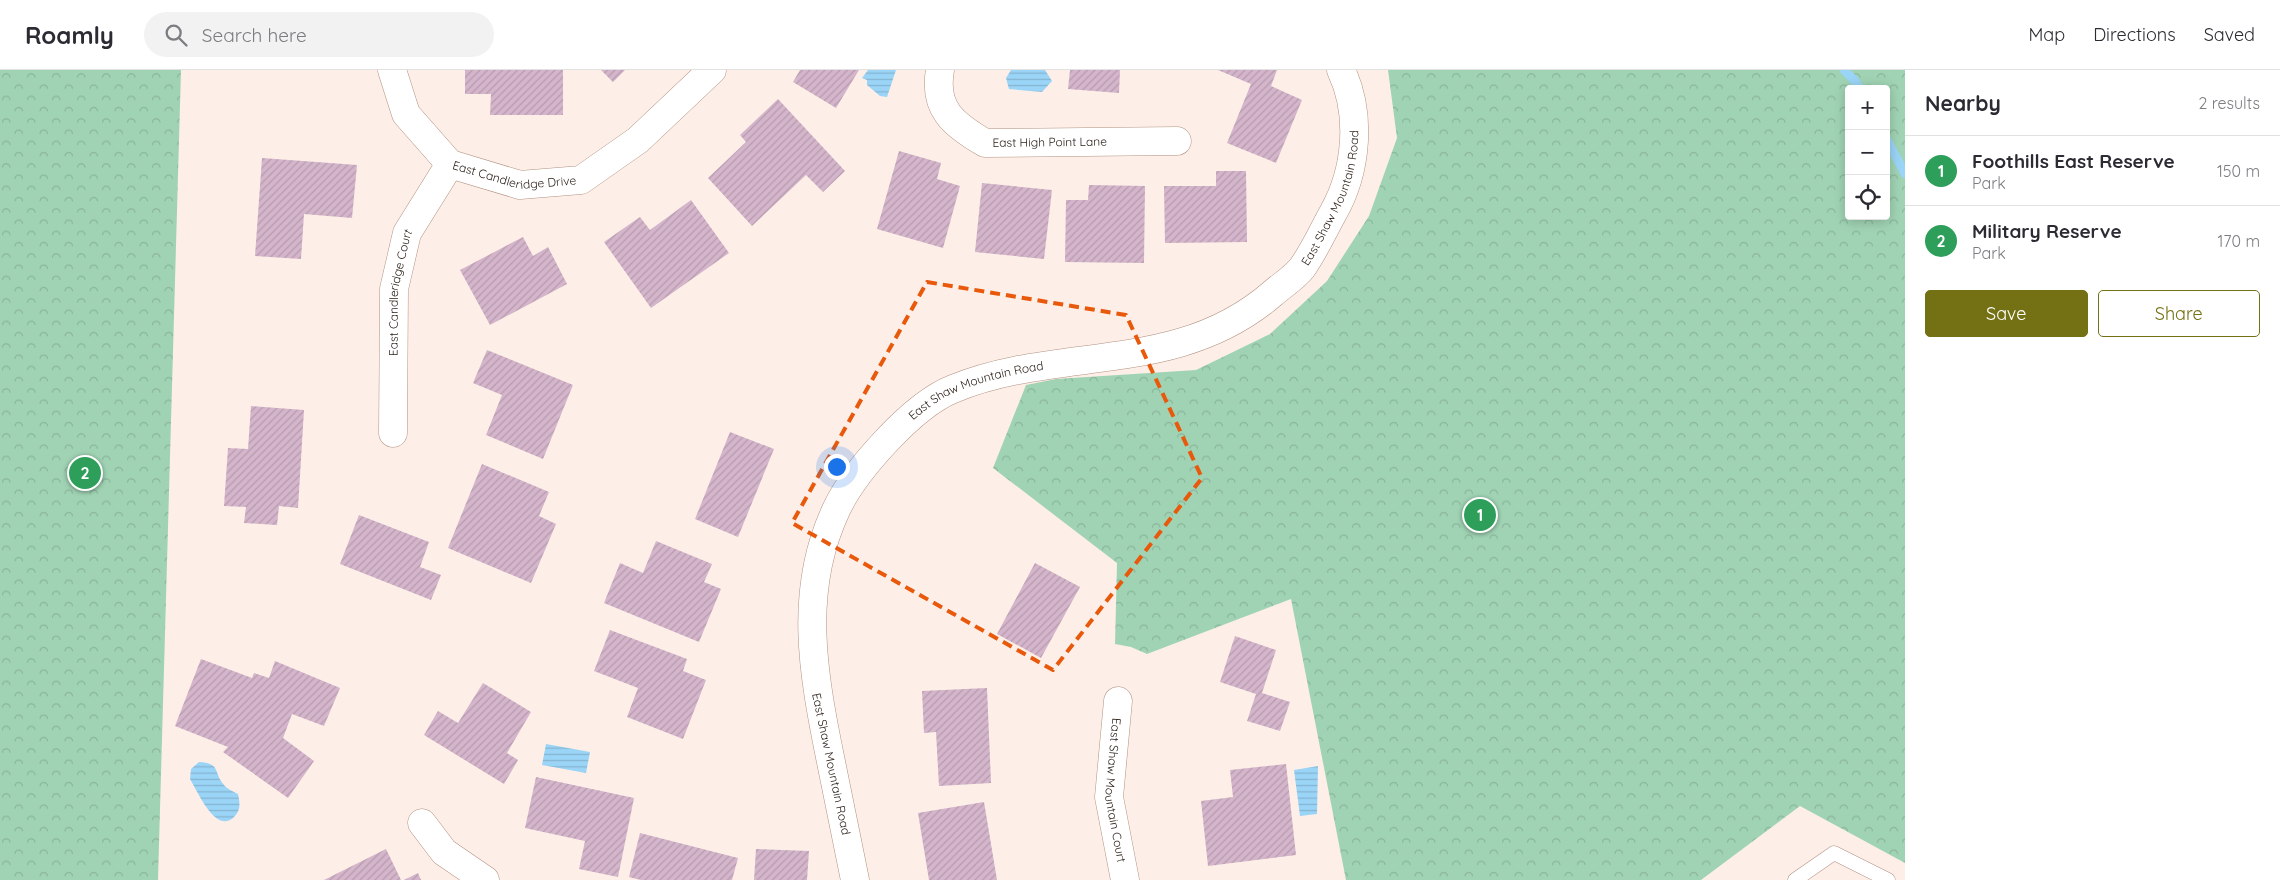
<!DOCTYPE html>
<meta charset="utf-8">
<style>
:root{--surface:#fff;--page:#f2f2f3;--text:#2b2b33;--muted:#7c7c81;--line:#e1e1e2;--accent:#737113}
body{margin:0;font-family:Quicksand,sans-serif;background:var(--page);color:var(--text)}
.controls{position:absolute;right:15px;top:15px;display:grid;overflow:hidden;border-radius:5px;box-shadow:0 2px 12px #0003}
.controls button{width:45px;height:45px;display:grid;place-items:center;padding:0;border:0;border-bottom:1px solid var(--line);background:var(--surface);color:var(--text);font:25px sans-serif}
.you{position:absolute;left:836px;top:396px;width:18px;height:18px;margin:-12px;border:4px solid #fff;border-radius:50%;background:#1a73e8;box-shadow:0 0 0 8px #1a73e833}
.badge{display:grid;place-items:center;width:32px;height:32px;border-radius:50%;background:var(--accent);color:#fff;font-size:16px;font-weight:700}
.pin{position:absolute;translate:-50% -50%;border:2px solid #fff;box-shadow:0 1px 5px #0006}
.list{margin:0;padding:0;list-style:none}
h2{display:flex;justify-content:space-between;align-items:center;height:65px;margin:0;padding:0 20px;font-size:21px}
h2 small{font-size:16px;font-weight:400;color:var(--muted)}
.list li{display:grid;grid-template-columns:32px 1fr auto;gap:15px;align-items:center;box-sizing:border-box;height:70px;padding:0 20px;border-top:1px solid var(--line)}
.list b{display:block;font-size:19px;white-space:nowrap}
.list p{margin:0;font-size:16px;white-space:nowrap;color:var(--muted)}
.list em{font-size:16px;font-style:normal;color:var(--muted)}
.actions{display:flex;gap:10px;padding:15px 20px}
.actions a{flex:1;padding:11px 0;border:1px solid var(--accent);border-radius:5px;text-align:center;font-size:18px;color:var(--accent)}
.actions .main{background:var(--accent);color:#fff}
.icon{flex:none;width:28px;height:28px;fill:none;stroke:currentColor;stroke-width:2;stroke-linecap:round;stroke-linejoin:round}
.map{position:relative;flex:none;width:1905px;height:810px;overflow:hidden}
header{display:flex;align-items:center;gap:30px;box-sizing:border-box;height:70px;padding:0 25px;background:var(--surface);border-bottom:1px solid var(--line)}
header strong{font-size:24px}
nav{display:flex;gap:28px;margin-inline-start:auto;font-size:18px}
.search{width:350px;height:45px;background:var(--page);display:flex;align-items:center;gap:12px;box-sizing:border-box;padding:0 18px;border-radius:28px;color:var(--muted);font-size:19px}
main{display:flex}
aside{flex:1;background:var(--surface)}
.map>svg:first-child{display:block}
.park{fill:url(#park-crowns);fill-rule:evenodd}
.water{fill:url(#water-rules)}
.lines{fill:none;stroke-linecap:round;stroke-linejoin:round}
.stream{stroke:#9ad4f6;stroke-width:9}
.building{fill:url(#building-hatch)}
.lane-casing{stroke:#b29281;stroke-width:15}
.street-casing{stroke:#b29281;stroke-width:29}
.lane{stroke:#fff;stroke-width:14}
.street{stroke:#fff;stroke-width:28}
.marked{fill:none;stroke:#e8590c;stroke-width:4;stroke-dasharray:10 6;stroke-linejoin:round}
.labels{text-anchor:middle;stroke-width:4;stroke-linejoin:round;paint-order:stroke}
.street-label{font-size:12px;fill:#261a13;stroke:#fff}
</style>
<header>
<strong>Roamly</strong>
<div class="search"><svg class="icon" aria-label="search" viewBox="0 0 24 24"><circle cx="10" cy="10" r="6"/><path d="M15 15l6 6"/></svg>Search here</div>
<nav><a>Map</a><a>Directions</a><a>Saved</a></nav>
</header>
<main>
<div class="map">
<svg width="1905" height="810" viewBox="0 0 1905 810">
<defs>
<pattern id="park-crowns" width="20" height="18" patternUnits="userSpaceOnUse" patternTransform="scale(1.25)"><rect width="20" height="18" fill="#a0d3b4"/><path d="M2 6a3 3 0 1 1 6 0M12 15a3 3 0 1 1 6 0" fill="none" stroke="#8ab59a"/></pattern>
<pattern id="water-rules" width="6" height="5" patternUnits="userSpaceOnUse" patternTransform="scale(1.25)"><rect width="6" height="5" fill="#9ad4f6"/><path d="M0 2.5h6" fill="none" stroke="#85b5d2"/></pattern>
<pattern id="building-hatch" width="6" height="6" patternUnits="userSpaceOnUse" patternTransform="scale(1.25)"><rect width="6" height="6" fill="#d4b5cb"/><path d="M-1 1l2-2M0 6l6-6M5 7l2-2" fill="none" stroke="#b69bad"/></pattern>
</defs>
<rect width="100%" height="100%" fill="#fdefe8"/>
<path class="park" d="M0,0H181L158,810H0Z
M1388,0H1905V793L1800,736L1701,810H1346L1291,529L1147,584L1131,577L1115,574L1117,493L993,398L1026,315L1056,309L1196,300L1270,264L1327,211L1369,146L1397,68ZM1849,19H1886V146H1849Z"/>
<path class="water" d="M868,0H896L887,27L880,26L867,15V10L862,8Z
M1011,0H1045L1052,11L1042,22L1009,19L1006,8Z
M546,674L590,682L586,703L542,695Z
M199,692C221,693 213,702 224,715C227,719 234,722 238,724C240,733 241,740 234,747C216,765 198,722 190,709L191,699Z
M1318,696L1317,744L1300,746L1294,700Z"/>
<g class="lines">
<path class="stream" d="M1844,0L1855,11L1860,19
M1886,68L1905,104"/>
</g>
<path class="building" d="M465,0H563V45H490L491,24H465Z
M601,0H625L613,12Z
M800,0H859L836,38L793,12Z
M1070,0H1120L1119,23L1068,19Z
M1218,0H1277L1271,16L1302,30L1276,93L1227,73L1251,14Z
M778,29L845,101L823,122L806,105L752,156L708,108L746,72L740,65Z
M899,81L941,93L937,109L960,116L943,178L877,159Z
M262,88L357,95L352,148L304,144L301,189L255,186Z
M1216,101H1246L1247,172L1165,173L1164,116H1216Z
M982,113L1052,120L1044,189L975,182Z
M1089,115L1145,116L1144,193L1065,192L1066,130H1088Z
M691,130L729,183L651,238L604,172L640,147L650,160Z
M523,167L533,186L548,177L567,214L490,255L460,200Z
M487,280L573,315L543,389L486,365L502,325L473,313Z
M251,336L304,340L298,438L279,436L277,455L244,453L246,437L224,436L228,378L248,379Z
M730,362L774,379L738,467L695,449Z
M482,394L549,422L539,446L556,454L531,513L448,478Z
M359,445L429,472L420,497L441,505L431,530L340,494Z
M656,471L712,494L704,512L721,519L699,572L604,533L620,493L643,503Z
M1035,493L1080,517L1041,588L997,564Z
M610,560L687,589L683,601L706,610L683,669L627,647L638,618L594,601Z
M1235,566L1276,580L1262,623L1290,632L1280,661L1247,651L1256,624L1220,612Z
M201,589L252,608L254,603L269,608L275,591L340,618L324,656L292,644L283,668L314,691L288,728L223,682L228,677L175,656Z
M483,613L531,642L507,683L518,690L504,714L424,665L438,641L458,653Z
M987,618L991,713L939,716L936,662L924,663L922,621Z
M1286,694L1296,785L1208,796L1201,731L1233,727L1230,700Z
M536,707L634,728L618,807L579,799L585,771L525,758Z
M984,732L997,810H929L918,743Z
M640,763L738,788L732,810H641L629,807Z
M386,779L401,810H324Z
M756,779L809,781L807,810H754Z
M418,803L421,810H404Z"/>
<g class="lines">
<defs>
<path id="lane" d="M1795,810L1834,783L1888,810"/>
<g id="street">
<path id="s1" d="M392,0L406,44L450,94L520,115L581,110L638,70L712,0"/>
<path id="s2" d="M940,0C933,39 954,55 985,73L1177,71"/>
<path id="s3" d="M393,363L394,219L407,163L450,94"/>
<path id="s4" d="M1118,631L1109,727L1125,810"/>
<path d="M422,753L444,782L485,810"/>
<path id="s5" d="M855,810C847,769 838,728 830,687C813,603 798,521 836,440C854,401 913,335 953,319C1059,275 1177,306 1272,224C1281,216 1294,208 1302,198C1314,181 1323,161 1333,143C1357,101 1362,44 1341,0"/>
</g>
</defs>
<use href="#lane" class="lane-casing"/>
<use href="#street" class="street-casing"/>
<use href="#lane" class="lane"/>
<use href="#street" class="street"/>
</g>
<path class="marked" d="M927,212L1126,245L1202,408L1053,600L792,453Z"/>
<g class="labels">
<g class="street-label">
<text dy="4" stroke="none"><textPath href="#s2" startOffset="158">East High Point Lane</textPath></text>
<text dy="4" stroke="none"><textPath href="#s1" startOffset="179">East Candleridge Drive</textPath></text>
<text dy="4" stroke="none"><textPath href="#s5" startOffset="1002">East Shaw Mountain Road</textPath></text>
<text dy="4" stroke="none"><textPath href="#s3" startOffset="141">East Candleridge Court</textPath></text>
<text dy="4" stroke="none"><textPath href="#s5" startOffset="569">East Shaw Mountain Road</textPath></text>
<text transform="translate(831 694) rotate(78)" y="4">East Shaw Mountain Road</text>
<text dy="4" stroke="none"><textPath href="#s4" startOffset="90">East Shaw Mountain Court</textPath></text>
</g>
</g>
</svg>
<div class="controls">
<button>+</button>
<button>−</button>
<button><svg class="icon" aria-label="locate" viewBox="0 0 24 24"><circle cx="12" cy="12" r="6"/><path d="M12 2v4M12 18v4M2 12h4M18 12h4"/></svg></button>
</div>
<div class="you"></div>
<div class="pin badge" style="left:1480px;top:445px;background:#2e9e5b">1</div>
<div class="pin badge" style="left:85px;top:403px;background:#2e9e5b">2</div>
</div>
<aside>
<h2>Nearby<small>2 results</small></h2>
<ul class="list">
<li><span class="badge" style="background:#2e9e5b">1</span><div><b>Foothills East Reserve</b><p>Park</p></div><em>150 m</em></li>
<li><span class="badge" style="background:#2e9e5b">2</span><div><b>Military Reserve</b><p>Park</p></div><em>170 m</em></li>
</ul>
<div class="actions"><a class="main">Save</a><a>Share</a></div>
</aside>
</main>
